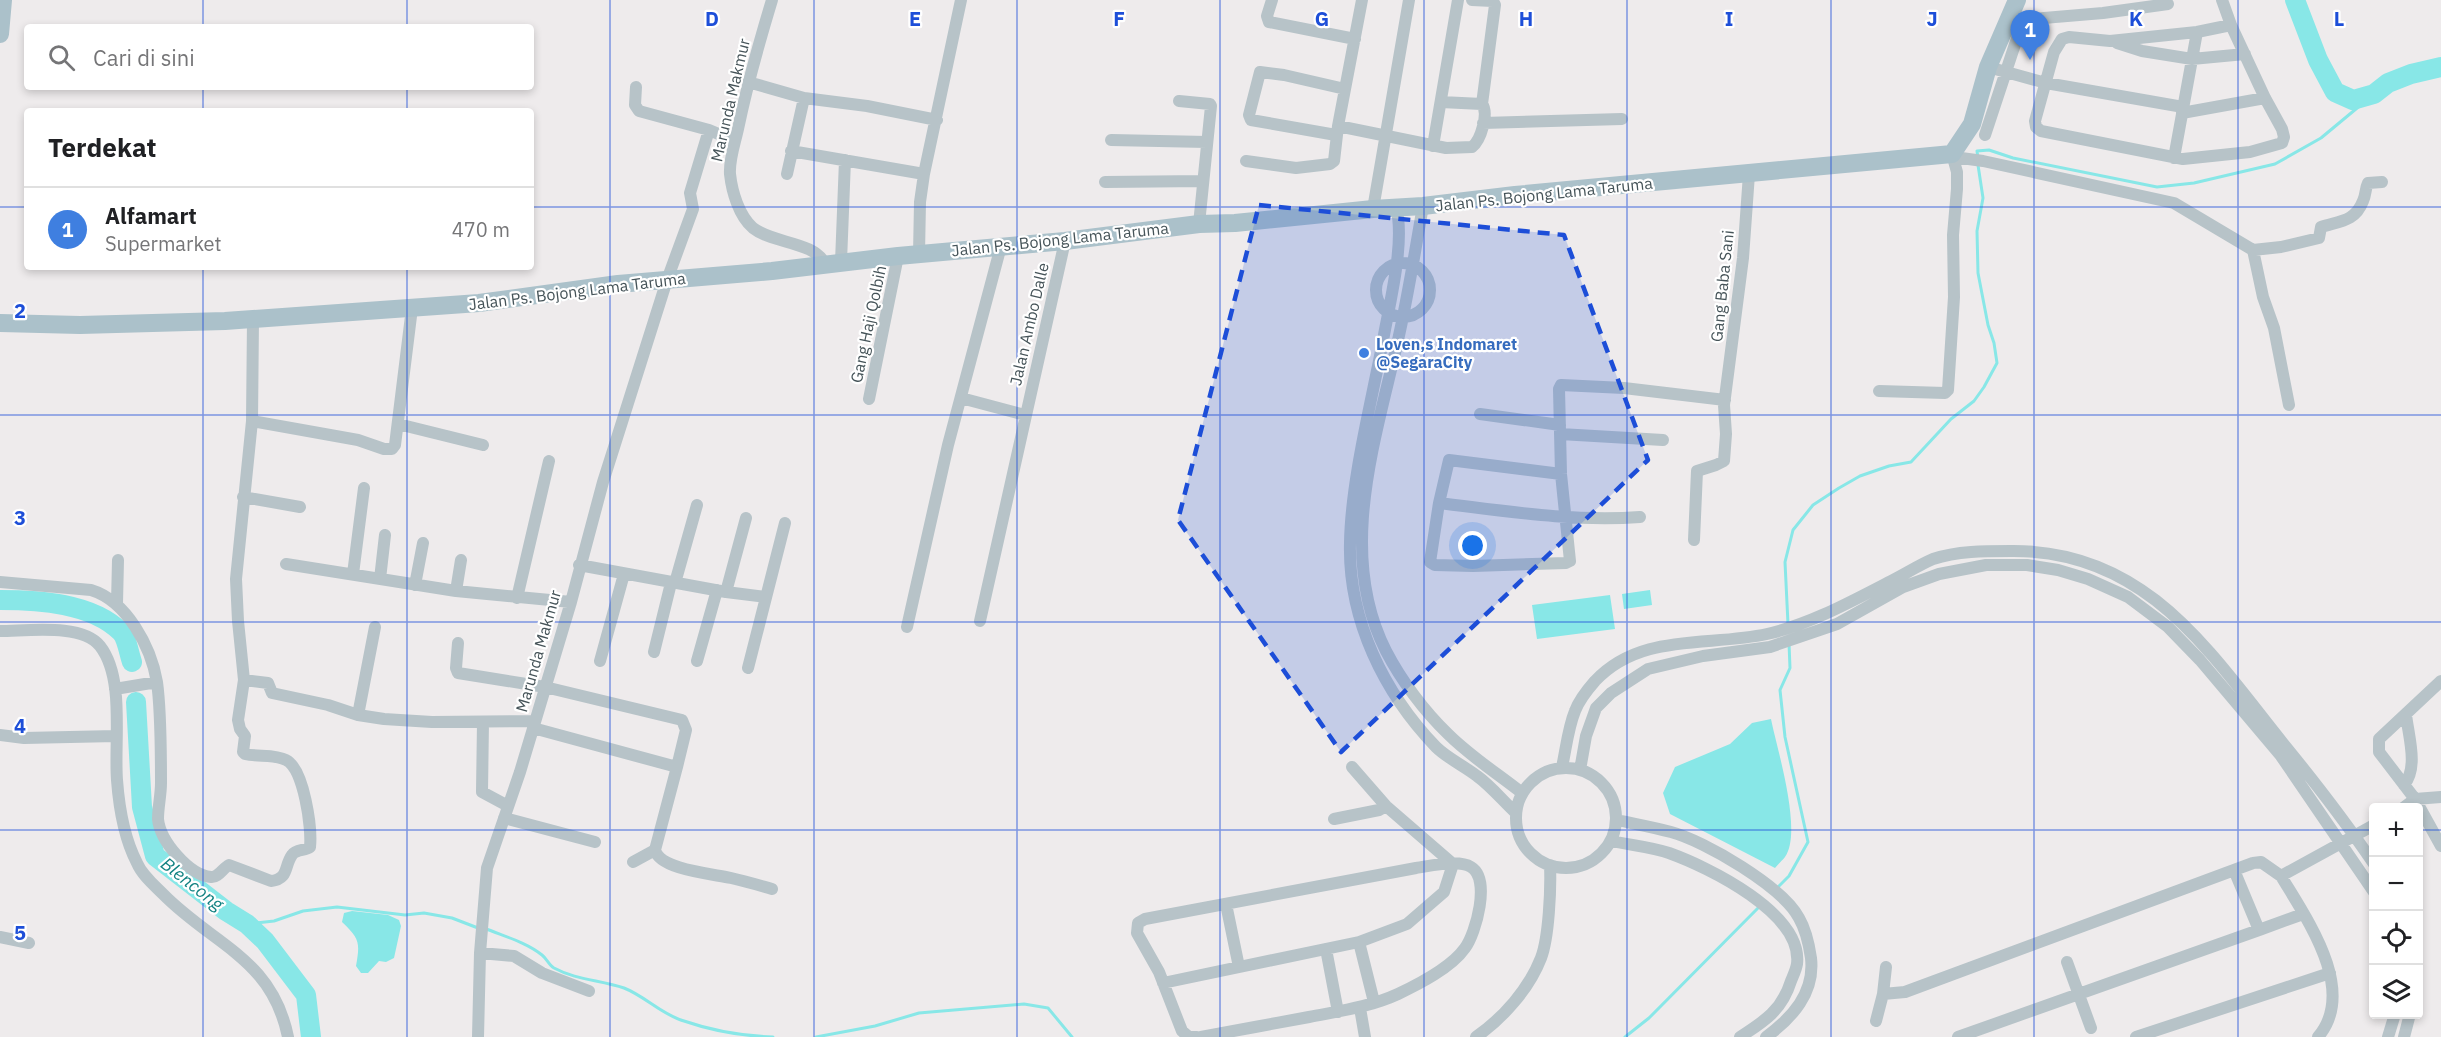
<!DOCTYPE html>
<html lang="id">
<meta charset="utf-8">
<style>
:root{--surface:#fff;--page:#f2f2f2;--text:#202124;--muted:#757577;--line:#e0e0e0;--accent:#1f95d4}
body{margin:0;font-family:"IBM Plex Sans",sans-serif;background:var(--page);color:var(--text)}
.controls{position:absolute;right:18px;bottom:18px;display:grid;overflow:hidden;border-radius:6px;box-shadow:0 3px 9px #0003}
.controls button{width:54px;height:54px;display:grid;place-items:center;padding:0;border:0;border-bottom:2px solid var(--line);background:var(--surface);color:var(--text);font:30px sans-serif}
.you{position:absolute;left:1473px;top:546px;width:21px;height:21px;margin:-15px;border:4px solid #fff;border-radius:50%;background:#1a73e8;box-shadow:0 0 0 9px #1a73e833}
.badge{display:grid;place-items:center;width:39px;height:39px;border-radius:50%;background:var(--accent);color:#fff;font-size:20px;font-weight:700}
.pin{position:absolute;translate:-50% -50px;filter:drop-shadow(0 2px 3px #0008)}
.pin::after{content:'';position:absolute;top:32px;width:21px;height:18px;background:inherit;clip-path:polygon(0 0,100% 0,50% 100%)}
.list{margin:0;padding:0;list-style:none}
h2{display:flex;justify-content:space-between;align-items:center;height:78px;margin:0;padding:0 24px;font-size:26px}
h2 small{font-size:20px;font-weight:400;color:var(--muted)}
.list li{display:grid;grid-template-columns:39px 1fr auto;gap:18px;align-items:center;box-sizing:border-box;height:84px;padding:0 24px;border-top:2px solid var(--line)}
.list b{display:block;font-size:22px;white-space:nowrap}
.list p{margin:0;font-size:20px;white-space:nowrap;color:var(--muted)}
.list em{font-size:20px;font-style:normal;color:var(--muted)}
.icon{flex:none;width:33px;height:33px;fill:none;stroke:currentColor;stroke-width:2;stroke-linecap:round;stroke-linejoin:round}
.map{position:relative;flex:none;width:2441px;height:1037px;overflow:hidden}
.search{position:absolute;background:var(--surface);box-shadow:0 3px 9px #0003;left:24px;top:24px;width:510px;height:66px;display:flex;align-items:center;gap:15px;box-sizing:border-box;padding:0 21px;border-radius:6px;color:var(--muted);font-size:22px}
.panel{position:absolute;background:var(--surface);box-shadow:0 3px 9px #0003;left:24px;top:108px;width:510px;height:162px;border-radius:6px}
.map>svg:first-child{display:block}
.water{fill:#88e7e7}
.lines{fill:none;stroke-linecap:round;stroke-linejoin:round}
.stream{stroke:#88e7e7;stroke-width:3}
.river{stroke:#88e7e7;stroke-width:20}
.street{stroke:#b7c3c8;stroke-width:12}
.primary{stroke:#abc1ca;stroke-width:18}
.marked{fill:#1d4ed8;fill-opacity:0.2;stroke:#1d4ed8;stroke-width:4.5;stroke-dasharray:12 8;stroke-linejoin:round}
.grid{fill:none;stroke:#1d4ed8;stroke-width:1.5;stroke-opacity:0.55}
.shop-dot{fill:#3f7fe0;stroke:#fff;stroke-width:2}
.labels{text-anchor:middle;stroke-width:4.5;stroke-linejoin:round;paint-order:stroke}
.street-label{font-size:16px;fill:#455358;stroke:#fff}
.shop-label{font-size:16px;font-weight:bold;fill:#366cbe;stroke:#fff;text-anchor:start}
.water-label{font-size:18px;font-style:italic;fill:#118282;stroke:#fff}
.grid-label{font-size:20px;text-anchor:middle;font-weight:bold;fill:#1d4ed8;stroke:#fff;stroke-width:4.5;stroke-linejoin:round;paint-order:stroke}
</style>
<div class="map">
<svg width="2441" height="1037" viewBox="0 0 2441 1037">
<rect width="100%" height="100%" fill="#eeebec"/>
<path class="water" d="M1650,590L1652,605L1624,609L1622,594Z
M1610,595L1615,629L1537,639L1532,605Z
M1771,719C1777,749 1803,832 1785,857C1782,861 1778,864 1775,868L1670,814L1663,793L1675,767L1730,744L1752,723Z
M352,911L388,915L399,920L401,926L394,958L386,962L379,961L368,973H361L356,966C360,943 360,939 342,922L344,913Z"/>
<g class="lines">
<path class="stream" d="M1978,158L1977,151L1989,150L2013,158L2157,187L2194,183L2275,164L2321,138L2374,94
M1788,624L1785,562L1793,530L1813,505L1839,488L1860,476L1889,466L1911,462L1951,419L1974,401L1984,387L1997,363L1994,343L1988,325L1978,273L1977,231L1983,198L1978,165
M1777,888L1789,876L1808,842L1785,737L1780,690L1790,668L1789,643
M247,924L274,921L303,911L337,907L405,915L424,913L452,918L478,928
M484,928C503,936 526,942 542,955C547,959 549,965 554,968C576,980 601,980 624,988C645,996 662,1015 684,1021C713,1031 742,1036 773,1037
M816,1037L875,1026L919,1013L1024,1004L1048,1008L1072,1037
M1625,1037L1649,1018L1760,906"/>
<path class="river" d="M2295,0L2318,60L2335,92L2353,100L2374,94L2388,83L2411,74L2441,67
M0,600C39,600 92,603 121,632C127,638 129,654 132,662
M136,702L142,807L155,856L226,911L247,924L265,941L306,995L311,1037"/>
<path class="street" d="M772,0C759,43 747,85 738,129C735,143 729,159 730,174C732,192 739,216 753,228C773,244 814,241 825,264
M1272,0L1267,16L1269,22L1355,39
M1472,0L1493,1L1495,5L1482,104
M2222,0L2231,25L2265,98L2282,129L2284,137L2282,143L2250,152L2183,159L2041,131L2036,127L2035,121L2054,52L2062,39L2069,37L2110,41L2197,32L2231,25
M2008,21L2103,13L2168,4
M2117,43L2142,51L2192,59L2245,54
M1988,67L2046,83L2183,107
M748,82L804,98L867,106L937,120
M636,87L635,105L639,111L709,130L735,141
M1179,101L1210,104L1211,106L1199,224
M2182,113L2265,98
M1483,123L1622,119
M1338,126L1446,148L1472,147C1481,140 1489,113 1482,104L1441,102
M1336,135L1251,120L1249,115L1260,72L1284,75L1345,89
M1985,135L2023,20
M1111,140L1207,142
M1433,146L1458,0
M791,151L924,174
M1954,157L1983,161L2174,203L2253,250L2263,297L2274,328L2289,405
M2174,158L2197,32
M1246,161L1296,168L1330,164L1334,161L1338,126L1362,0
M787,174L804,98
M1105,182L1203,181
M1423,206C1415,251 1408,296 1398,340C1376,439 1336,553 1386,651C1401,680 1424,711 1448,734C1470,756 1498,774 1522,793
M1396,207C1406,243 1388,309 1382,346C1370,408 1351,482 1350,543C1348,620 1384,693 1436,747C1447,758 1464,766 1477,776C1491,786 1503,801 1516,813
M1373,209L1409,0
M2253,250L2281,247L2319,238L2321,227C2339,221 2355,222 2363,201C2366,195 2365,189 2368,183L2382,182
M919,254L920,202L924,174L961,0
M841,262L845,160
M1376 290a27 27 0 1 1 54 0a27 27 0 1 1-54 0Z
M1879,391L1945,393L1948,390L1954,297L1953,235L1957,189V172L1952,154
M961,398L1025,415
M869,399L898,256
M1480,414L1560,425
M252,421L358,440L384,449H392L395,445L412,308
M398,424L483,445
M1560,434L1663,440
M1561,474L1449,460L1439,503L1430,562L1435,565L1473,566L1566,563L1570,561L1561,474L1559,389L1561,385L1624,388L1725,400
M243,497L300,507
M1439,503C1506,511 1572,522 1640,517
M1694,540L1697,471L1716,465L1724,461L1726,434L1724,405L1743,258L1749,174
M286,564L456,591L571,602
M579,565L726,592L746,518
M353,574L364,488
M380,579L385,535
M0,582L91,590C127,601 151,647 157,682C161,711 161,753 161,783C161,795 158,807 158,819C160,841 189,875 211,877C218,878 223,868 229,865L271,881C289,879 284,866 292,855C296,849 305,851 310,847C312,828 304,769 286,760C275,754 258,757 245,754L243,752L245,736L240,729L238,720L244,680L238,621L236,579L252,421L253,319
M675,583L697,505
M415,585L423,543
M456,591L461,560
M726,592L766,597
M517,598L549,461
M117,603L118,560
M980,621L1065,241
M907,627L948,445L1001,246
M0,631C27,631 82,623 100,646C125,678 114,741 117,780C119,807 124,838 137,863C142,875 154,885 163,894C213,945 272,958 288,1037
M458,643L456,668L458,673L545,687L682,720L686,730L677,767
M654,652L671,583
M600,661L624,574
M697,661L717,590
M748,668L785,523
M244,680L268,683L272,693L328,705L358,715L384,719L432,722L535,721
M2441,681L2379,739V752L2415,799L2441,846
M115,689L157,682
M358,715L375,627
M483,722L482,792L508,806
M533,728L677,767L655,850C660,870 714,874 731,878C745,881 758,885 772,889
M0,735L24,738L116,736
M1562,767C1566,749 1568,728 1575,711C1579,700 1588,689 1595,681C1641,632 1708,647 1767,634C1811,624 1852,601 1891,581C1905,574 1919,565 1933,559C1957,551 1985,551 2010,551C2147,549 2210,653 2286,747C2317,785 2347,824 2374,864
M1516 818a50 50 0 1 1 100 0a50 50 0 1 1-100 0Z
M1580,770L1586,736L1596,708L1611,693L1648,669L1703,656L1770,647L1837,624L1903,587L1939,574L1986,565H2027L2058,570L2088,579L2128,597L2168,627L2200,660L2281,756L2374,892
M2404,785C2419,767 2408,735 2406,714
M2403,808L2415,799L2441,797
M504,818L595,842
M1334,819L1379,810L1386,806
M1617,820C1635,824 1653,827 1671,832C1705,841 1783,887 1799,918C1806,930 1809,944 1811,958C1815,993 1792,1018 1766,1037
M1611,841C1630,845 1651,847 1669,853C1708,867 1803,913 1797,964C1796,970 1793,976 1791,981C1782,1010 1765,1021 1740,1037
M633,862L655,850
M2234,870L2259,930L2303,914
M2281,876C2306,918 2358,990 2318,1037
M1226,904L1239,967
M0,937L29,943
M1359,942L1374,1002
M1326,949L1338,1012
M480,953L514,956L542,973L589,991
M2067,962L2091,1028
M1163,983L1359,942L1407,924L1444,892L1453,864L1386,806L1352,767
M1883,994L1886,967
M1360,1008L1365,1037
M1876,1021L1883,994L1905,992L2253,863L2261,862L2281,876L2374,825
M478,1037L480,953L487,868L520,772L571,602L603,482L667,280L693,209L690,193L709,130
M1197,1037H1189L1182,1031L1159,972L1137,933L1138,923L1145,919L1416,868C1431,866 1458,859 1471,867C1491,879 1476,933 1465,948C1451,968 1419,984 1398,994C1370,1007 1339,1011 1309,1017C1273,1024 1237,1030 1201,1037
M1476,1037C1503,1018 1529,989 1541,958C1549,937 1551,888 1550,865
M1958,1037L2259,930
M2136,1037L2330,973
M2388,1037L2395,1014
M2404,1037L2410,1014"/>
<path class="primary" d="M0,34L3,0
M0,323L80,325L225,321L479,303L618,284L772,271L898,256L1065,241L1199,224L1235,223L1373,209L1423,206L1515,195L1952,154L1972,124L1988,67L2017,0"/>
</g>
<path class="marked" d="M1259,205L1564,235L1648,460L1341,752L1178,520Z"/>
<path class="grid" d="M203,0V27M407,0V27M610,0V1037M814,0V1037M1017,0V1037M1220,0V1037M1424,0V1037M1627,0V1037M1831,0V1037M2034,0V1037M2238,0V1037M203,87V111M407,87V111M0,207H27M531,207H2441M203,267V1037M407,267V1037M0,415H2441M0,622H2441M0,830H2374M2418,830H2441"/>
<circle class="shop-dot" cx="1364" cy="353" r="6"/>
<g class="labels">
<g class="street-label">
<text transform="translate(730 100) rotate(-77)" y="6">Marunda Makmur</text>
<text transform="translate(1544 194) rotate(-6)" y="6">Jalan Ps. Bojong Lama Taruma</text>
<text transform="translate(1060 239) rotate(-6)" y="6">Jalan Ps. Bojong Lama Taruma</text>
<text transform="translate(1722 286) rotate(-84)" y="6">Gang Baba Sani</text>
<text transform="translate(577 291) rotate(-7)" y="6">Jalan Ps. Bojong Lama Taruma</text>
<text transform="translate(868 324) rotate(-78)" y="6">Gang Haji Qolbih</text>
<text transform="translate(1029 324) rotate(-77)" y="6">Jalan Ambo Dalle</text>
<text transform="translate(538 651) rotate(-74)" y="6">Marunda Makmur</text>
</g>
<g class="shop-label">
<text x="1376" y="350">Loven,s Indomaret<tspan x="1376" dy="18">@SegaraCity</tspan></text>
</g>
<g class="water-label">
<text transform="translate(192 884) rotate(38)" y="6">Blencong</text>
</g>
</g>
<g class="grid-label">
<text x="712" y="26">D</text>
<text x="915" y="26">E</text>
<text x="1119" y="26">F</text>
<text x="1322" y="26">G</text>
<text x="1526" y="26">H</text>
<text x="1729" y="26">I</text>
<text x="1932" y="26">J</text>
<text x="2136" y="26">K</text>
<text x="2339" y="26">L</text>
<text x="20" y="318">2</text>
<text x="20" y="525">3</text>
<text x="20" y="733">4</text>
<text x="20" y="940">5</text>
</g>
</svg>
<div class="controls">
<button>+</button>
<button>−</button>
<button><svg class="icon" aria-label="locate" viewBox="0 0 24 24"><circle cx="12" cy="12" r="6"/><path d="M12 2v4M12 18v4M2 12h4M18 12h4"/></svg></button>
<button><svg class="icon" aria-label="layers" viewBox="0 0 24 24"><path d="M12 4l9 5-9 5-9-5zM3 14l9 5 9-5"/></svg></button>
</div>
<div class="you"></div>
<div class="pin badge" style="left:2030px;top:60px;background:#3f7fe0">1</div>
<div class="search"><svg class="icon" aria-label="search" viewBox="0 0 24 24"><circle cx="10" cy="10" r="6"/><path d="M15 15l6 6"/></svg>Cari di sini</div>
<section class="panel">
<h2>Terdekat<small></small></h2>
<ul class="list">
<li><span class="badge" style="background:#3f7fe0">1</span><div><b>Alfamart</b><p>Supermarket</p></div><em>470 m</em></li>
</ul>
</section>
</div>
